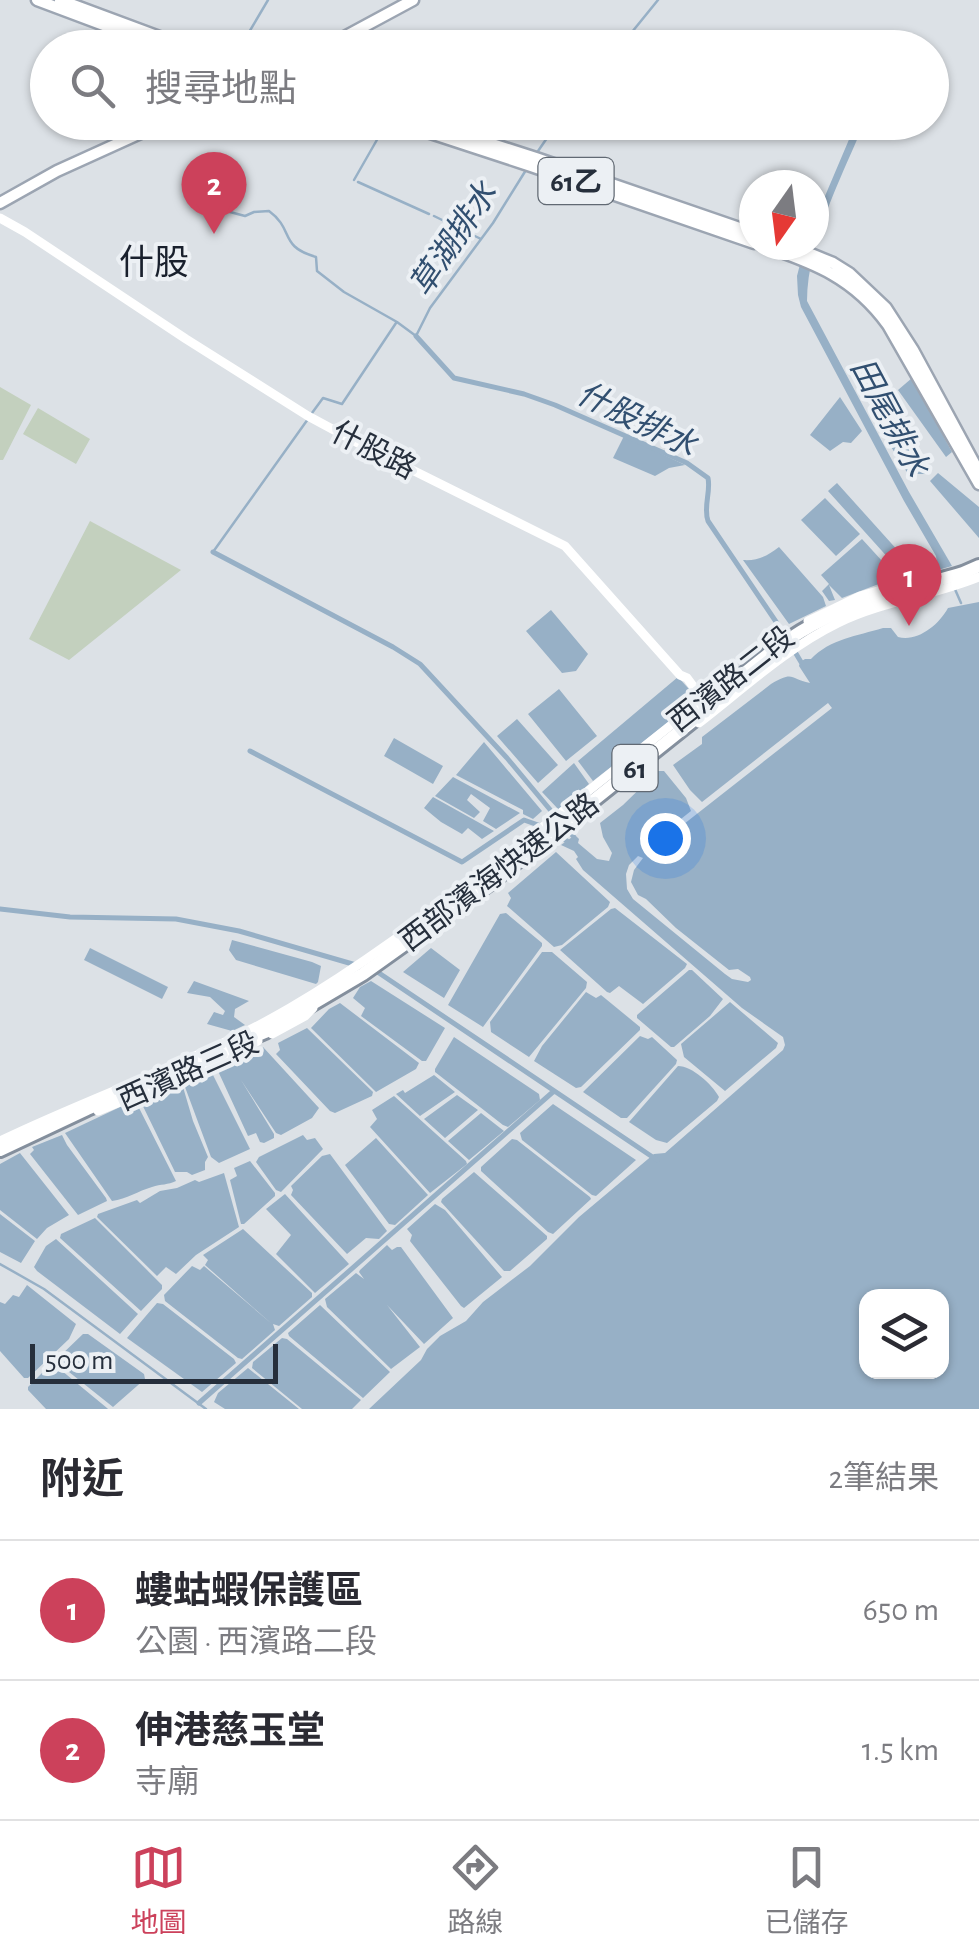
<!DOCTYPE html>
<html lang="zh-TW">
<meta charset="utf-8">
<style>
:root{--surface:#fff;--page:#f7f7f7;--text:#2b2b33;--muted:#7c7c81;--line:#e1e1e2;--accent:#cc415b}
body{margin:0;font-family:"Alegreya Sans","Noto Sans TC",sans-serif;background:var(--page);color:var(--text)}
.controls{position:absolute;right:30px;bottom:30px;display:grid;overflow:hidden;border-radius:20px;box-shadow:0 2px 8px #0004}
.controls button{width:90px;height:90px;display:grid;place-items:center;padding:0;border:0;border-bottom:2px solid var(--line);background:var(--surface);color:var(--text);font:50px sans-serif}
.compass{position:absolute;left:739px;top:170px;width:90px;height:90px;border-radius:50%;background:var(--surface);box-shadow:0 2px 8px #0004;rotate:194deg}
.scale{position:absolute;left:30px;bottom:25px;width:248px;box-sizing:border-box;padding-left:10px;border:5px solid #262f3c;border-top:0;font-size:28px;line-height:35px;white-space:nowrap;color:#262f3c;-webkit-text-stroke:8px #ecf0f4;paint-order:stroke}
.you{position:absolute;left:665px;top:838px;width:35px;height:35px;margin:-25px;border:8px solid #fff;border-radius:50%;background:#1a73e8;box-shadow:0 0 0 15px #1a73e833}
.badge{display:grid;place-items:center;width:65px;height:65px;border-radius:50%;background:var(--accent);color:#fff;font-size:32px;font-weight:700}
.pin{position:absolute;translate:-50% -82px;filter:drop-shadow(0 2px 5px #0008)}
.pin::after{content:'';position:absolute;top:52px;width:35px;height:30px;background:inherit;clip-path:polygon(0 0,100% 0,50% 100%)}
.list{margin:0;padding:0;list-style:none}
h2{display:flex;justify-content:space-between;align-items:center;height:130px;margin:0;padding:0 40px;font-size:42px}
h2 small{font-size:32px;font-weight:400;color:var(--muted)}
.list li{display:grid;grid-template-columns:65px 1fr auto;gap:30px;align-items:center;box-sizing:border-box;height:140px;padding:0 40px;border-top:2px solid var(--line)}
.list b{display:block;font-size:38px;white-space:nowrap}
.list p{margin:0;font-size:32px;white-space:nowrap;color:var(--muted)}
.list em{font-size:32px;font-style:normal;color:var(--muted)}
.icon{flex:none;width:55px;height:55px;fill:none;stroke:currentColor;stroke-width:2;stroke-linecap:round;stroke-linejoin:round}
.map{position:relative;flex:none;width:979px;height:1409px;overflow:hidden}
.search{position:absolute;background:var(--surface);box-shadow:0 2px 8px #0004;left:30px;right:30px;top:30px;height:110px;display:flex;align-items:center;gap:25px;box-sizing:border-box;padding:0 35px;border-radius:55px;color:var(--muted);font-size:38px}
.sheet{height:410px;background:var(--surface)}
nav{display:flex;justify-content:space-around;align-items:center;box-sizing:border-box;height:140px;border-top:2px solid var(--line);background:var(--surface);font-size:28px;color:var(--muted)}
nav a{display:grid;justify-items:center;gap:5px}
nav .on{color:var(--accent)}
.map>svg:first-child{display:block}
.green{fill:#c3d0be}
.water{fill:#97b0c6;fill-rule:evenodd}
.pier{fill:#dce1e6}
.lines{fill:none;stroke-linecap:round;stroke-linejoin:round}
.stream{stroke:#97b0c6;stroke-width:2.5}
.canal{stroke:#97b0c6;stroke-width:5}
.primary-casing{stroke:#9ca5b2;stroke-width:15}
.highway-casing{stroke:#848f9d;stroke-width:18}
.secondary{stroke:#fff;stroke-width:9}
.primary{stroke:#fff;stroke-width:10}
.highway{stroke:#fff;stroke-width:12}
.highway-bridge-casing{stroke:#848f9d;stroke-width:18;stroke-linecap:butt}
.highway-bridge{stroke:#fff;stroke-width:12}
.labels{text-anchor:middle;stroke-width:8;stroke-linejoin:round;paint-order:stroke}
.shield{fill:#ecf0f4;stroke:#616973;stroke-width:2.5}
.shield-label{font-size:28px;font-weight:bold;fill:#262f3c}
.street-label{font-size:30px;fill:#262f3c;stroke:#ecf0f4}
.water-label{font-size:32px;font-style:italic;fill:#314f70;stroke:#ecf0f4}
.quarter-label{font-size:35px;fill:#19202d;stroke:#ecf0f4}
</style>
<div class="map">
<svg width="979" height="1409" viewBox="0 0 979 1409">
<rect width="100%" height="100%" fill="#dce1e6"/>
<path class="green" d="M0,387L31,405L3,460H0Z
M38,408L90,439L76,464L23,434Z
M90,521L181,570L69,660L29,639Z"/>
<path class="water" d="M856,123H864C842,177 807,242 807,301L909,492L952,566L938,570L936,556L904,501L801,307L798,295L797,276L805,245H814V222Z
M912,378L952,452L946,457L898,390Z
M840,397L862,431L851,443L843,442L830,451L810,435Z
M897,418L928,468L925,474H908L880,429Z
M624,436L685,465L669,468L655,476L613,458Z
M938,473L979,507V538L930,481Z
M837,483L900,553L891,561L910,549L916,557L884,582L842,598L829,585L835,600L829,601L822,591L829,584L821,575L862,539L883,562L891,561L828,491Z
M825,498L860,534L836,556L801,520Z
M779,547L823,597L826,606L789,624L743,560C758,561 767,556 779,547Z
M979,602V1409H369L421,1360L427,1349L440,1336L466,1321L483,1302L530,1266L579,1217L654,1154L665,1153L783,1050L785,1045L783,1037L742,1008L583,870L576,859L578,857L574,851L561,845L575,835L579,839L578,843L597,859L609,861L612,853L603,837L600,823L623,805L658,771H664L686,798L691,811L643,849L647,853L832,708L828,703L702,802L690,790L673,765L702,744V737L771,684C794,670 790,679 810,683L799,666L800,662L805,659H811C830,639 857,636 883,628H891L898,637C917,642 938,626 948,608ZM866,1296H942V1372H866Z
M551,610L588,654L576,671L562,673L526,631Z
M678,677L698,699L593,781L578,761Z
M559,689L597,736L566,761L528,714Z
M517,719L558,765L538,783L497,736Z
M394,738L443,766L433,784L384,756Z
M484,742L542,811L533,819L523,814V810L456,775Z
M574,763L589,784L559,810L542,792Z
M453,777L520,813L496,829L483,821L490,808L471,794L467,800L480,812L474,818L435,796Z
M433,797L494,831L482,839L468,828L462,834L441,822L424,808Z
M556,852L610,902L608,907L562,945L554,947L507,906L511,898L508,893Z
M615,908L687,964L685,968L643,1004L619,986L610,993L607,992L560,950L611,909Z
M506,913L542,943V946L483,1027L448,1005L500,914Z
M232,940L312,962L321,966L318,982L316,984L236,960L229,950Z
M90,948L168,987L162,999L84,960Z
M431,948L460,970L444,998L403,972Z
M542,952H552L587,982L586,988L529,1057L491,1032L490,1022Z
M689,970H692L723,999L710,1016L674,1047H671L637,1018V1015Z
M194,981L249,1001L235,1009L234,1017L245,1025L232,1031L207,1024L214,1012L223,1015L225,1011L210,997L187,993Z
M371,981L445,1028L426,1061H422L361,1016L365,1008L353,998L360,987Z
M586,992L596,998L601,995L640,1027V1030L581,1087L576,1088L534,1061L542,1046Z
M730,1002L778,1043L776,1048L725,1091L684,1057L681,1044Z
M340,1003L419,1063L416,1069L376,1092L311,1028L329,1009Z
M307,1028L373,1092L372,1096L335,1113L330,1111L276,1054L280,1050L278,1043Z
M640,1036L648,1039L652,1037L677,1060L676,1064L627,1118H621L583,1092Z
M454,1037L539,1094L540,1100L508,1127L503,1125L435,1072V1069Z
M263,1047L319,1108L312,1118L281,1135L276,1133L241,1080L274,1134V1138L264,1143L260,1142L256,1133L248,1136L218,1071L230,1064L232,1066L233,1063Z
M678,1066C692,1066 712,1084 719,1097L717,1101L667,1143L656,1140L629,1122Z
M212,1073L250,1149L219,1163L211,1157L185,1087Z
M434,1075L455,1092L420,1116L396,1094L403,1090L405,1093Z
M174,1083L177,1087H183L193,1121L208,1157L205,1162V1170L192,1175L187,1172H175L139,1098Z
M457,1095L478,1110L445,1138L424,1119Z
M394,1096L466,1161L467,1164L430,1193L370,1127L377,1119L372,1110Z
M135,1100L176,1181C168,1185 161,1184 152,1187C138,1191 127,1199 112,1201L65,1133Z
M553,1104L636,1160L596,1196L592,1195L522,1140L520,1133Z
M481,1113L504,1131L469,1160L448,1141Z
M62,1135L67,1145L106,1198L107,1201L78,1215L30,1154L34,1150L32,1147Z
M303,1135L307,1140L315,1138L323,1149L281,1192L276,1190L256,1162L259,1157Z
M376,1138L428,1195L395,1225L389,1224L345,1165Z
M512,1139L517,1140L590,1197L591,1199L553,1234L548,1232L481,1171V1167Z
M20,1153L69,1215L47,1228L37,1239L0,1210V1164Z
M330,1154L387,1231L379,1239L366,1238L347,1254L291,1195L293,1190L291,1186L322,1156Z
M250,1161L275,1193V1196L244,1224H241L230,1180L237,1176L234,1168Z
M474,1172L547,1236V1239L510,1271H504L441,1202L442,1199Z
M224,1173L239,1227L196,1255L176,1274L166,1267L157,1276L97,1217L98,1214L137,1200L140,1203L160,1191L177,1188L195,1180L199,1182Z
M285,1194L349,1264L315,1293L276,1254L291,1235L266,1209Z
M435,1204L445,1210L502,1277L464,1308L461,1306L410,1241L412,1235L407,1229Z
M0,1214L35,1241L21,1263L0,1252Z
M95,1218L162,1285V1289L141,1311L60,1238L61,1234Z
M243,1229L312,1293V1297L279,1326L273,1324L275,1330L242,1359L238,1358L165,1301L164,1295L192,1266L200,1270L204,1266L272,1324L205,1265L208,1260L203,1255Z
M56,1239L138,1314L120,1334L37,1271L34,1267L46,1246Z
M387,1245L392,1250L397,1247H401L453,1318L424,1344L387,1305L420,1347L391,1369L327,1307L325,1299L356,1273L364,1279L359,1272L360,1270Z
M27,1285L76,1324L69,1339L28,1378H24L0,1351V1302L5,1304L13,1295L19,1297Z
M157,1303L163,1304L234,1359L236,1363L202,1392L127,1338Z
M320,1305L390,1372L363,1398L289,1336L288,1333Z
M83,1334H88L144,1374L145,1379L113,1407L59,1364L58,1358Z
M282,1338L287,1339L361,1400L352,1409H302L252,1368L253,1362Z
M56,1366L107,1408L108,1409H46L28,1390V1387L46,1369L50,1371Z
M248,1368L299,1409H225L214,1402L218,1393Z"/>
<path class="pier" d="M638,856L643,858L634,870L631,882L638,895L646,899L676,928L729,970L738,969L750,977L751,980L748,982L732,979L725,974L633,899L627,889L626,874L629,865Z"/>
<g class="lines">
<path class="stream" d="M268,0L248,34L279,48
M619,48L658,0
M536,154L558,122
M354,180L378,138L357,122
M358,182L429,214
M215,208L245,216L254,212L269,211C295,230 278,246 316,257L317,271L344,292L397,322L416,336L430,308L493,223L526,170
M434,216L481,239
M312,413L323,398L342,404L396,323
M213,552L308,419
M954,587L961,603
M0,1264L44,1289L206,1409"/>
<path class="canal" d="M416,336L454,378L524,394L555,405L687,463L708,478C711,492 703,507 708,521L787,638
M213,552L393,647L420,664L507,758L557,818
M792,647L801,662
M250,751L462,862L524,820L541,826
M565,826L573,836
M554,834L567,841
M0,909L70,917L176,919L239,931L356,965
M371,970L379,973L657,1160
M199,1403L554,1091"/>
<defs>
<path id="primary" d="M37,0L165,48
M60,0L189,48
M324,48L413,0
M397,122L531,166L754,243
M424,122L536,158L754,233
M0,203L57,171L165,122
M761,245C815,263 854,278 888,325L979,484
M789,245L833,263L849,273L886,308L913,350L979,472"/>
<path id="highway" d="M712,700C747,672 782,639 824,619C868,597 916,587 963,573L979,566
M0,1150L87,1109L265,1032L363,974L489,884L704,712"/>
</defs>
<use href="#primary" class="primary-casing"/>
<use href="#highway" class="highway-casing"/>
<path class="secondary" d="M0,218L25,232L186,339L308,416L358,443L565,546L680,675L687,678L704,701
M808,621L860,596L881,590
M699,723C744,688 787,648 838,623C883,601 933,596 979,577
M272,1034L305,1016L313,1008
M98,1111L209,1065L258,1041
M0,1141C95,1095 199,1061 290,1008C360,967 425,918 489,869C565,810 640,750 715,690"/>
<use href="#primary" class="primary"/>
<use href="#highway" class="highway"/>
<defs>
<path id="highway-bridge" d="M701,709L712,700"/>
</defs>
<use href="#highway-bridge" class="highway-bridge-casing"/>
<use href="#highway-bridge" class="highway-bridge"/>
</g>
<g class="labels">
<g class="shield">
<rect x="538.5" y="158" width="75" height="46" rx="8"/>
<rect x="612.5" y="745" width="45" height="46" rx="8"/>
</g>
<g class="shield-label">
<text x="576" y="191">61乙</text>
<text x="635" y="778">61</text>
</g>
<g class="street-label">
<text transform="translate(374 450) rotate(27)" y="10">什股路</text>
<text transform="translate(731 679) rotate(-38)" y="10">西濱路二段</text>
<text transform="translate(499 872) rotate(-37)" y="10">西部濱海快速公路</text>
<text transform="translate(188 1071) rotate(-24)" y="10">西濱路三段</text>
</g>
<g class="water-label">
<text transform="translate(453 239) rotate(-56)" y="11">草湖排水</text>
<text transform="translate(890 417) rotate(62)" y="11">田尾排水</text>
<text transform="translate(637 419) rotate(26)" y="11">什股排水</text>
</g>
<g class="quarter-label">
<text x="154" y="274">什股</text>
</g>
</g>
</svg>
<div class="controls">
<button><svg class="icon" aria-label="layers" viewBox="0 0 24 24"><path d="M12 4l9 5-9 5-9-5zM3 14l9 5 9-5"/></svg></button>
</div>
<svg class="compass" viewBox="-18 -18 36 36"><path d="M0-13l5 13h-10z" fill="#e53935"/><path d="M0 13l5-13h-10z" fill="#7c7c81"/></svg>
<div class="scale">500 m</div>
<div class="you"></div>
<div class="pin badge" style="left:909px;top:626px">1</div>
<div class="pin badge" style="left:214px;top:234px">2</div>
<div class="search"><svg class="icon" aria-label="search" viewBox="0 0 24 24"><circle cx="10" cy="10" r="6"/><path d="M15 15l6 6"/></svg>搜尋地點</div>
</div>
<section class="sheet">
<h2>附近<small>2筆結果</small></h2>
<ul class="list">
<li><span class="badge">1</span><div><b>螻蛄蝦保護區</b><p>公園 · 西濱路二段</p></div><em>650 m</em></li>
<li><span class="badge">2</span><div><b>伸港慈玉堂</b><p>寺廟</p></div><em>1.5 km</em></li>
</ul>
</section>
<nav>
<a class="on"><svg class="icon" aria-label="map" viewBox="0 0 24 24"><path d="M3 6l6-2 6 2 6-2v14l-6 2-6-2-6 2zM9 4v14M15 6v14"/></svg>地圖</a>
<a><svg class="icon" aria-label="directions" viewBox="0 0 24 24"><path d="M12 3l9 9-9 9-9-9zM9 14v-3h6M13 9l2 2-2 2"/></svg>路線</a>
<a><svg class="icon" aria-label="saved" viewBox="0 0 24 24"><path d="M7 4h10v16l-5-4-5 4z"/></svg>已儲存</a>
</nav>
